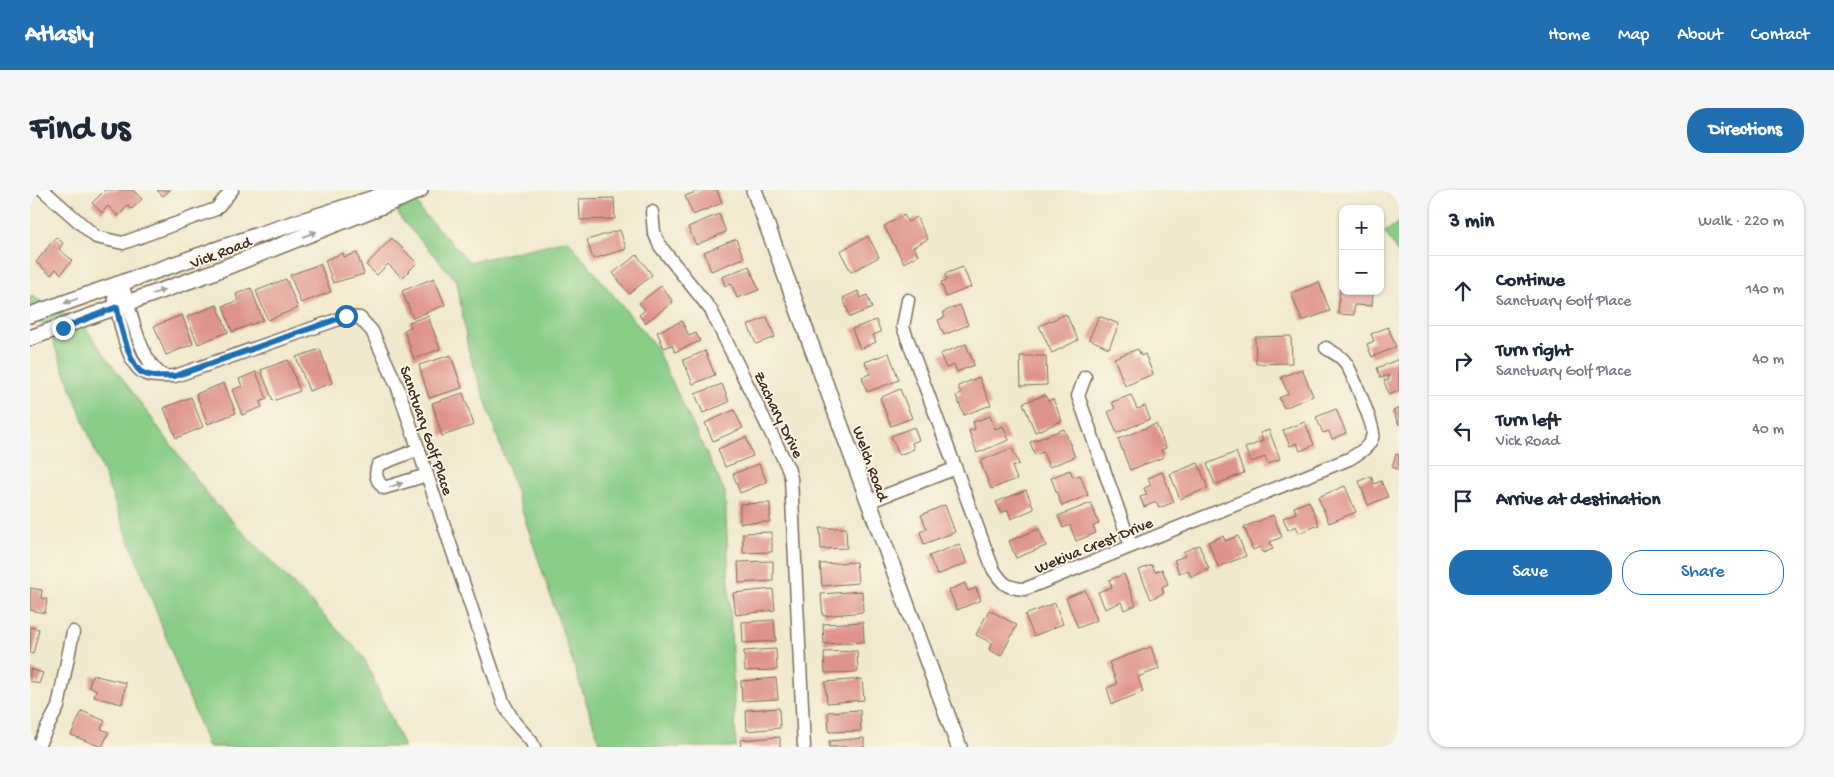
<!DOCTYPE html>
<meta charset="utf-8">
<style>
:root{--surface:#fff;--page:#f6f6f7;--text:#1f2937;--muted:#747a83;--line:#e0e1e3;--accent:#1f6fb2}
body{margin:0;font-family:"Gochi Hand",sans-serif;background:var(--page);color:var(--text)}
.controls{position:absolute;right:15px;top:15px;display:grid;overflow:hidden;border-radius:10px;box-shadow:0 1px 4px #0004}
.controls button{width:45px;height:45px;display:grid;place-items:center;padding:0;border:0;border-bottom:1px solid var(--line);background:var(--surface);color:var(--text);font:25px sans-serif}
.stop{position:absolute;width:15px;height:15px;margin:-11px;border:4px solid #1f6fb2;border-radius:50%;background:#fff}
.stop.end{background:#1f6fb2;border-color:#fff;box-shadow:0 1px 5px #0008}
.list{margin:0;padding:0;list-style:none}
h2{display:flex;justify-content:space-between;align-items:center;height:65px;margin:0;padding:0 20px;font-size:21px}
h2 small{font-size:16px;font-weight:400;color:var(--muted)}
.list li{display:grid;grid-template-columns:32px 1fr auto;gap:15px;align-items:center;box-sizing:border-box;height:70px;padding:0 20px;border-top:1px solid var(--line)}
.list b{display:block;font-size:19px;white-space:nowrap}
.list p{margin:0;font-size:16px;white-space:nowrap;color:var(--muted)}
.list em{font-size:16px;font-style:normal;color:var(--muted)}
.actions{display:flex;gap:10px;padding:15px 20px}
.actions a{flex:1;padding:11px 0;border:1px solid var(--accent);border-radius:20px;text-align:center;font-size:18px;color:var(--accent)}
.actions .main{background:var(--accent);color:#fff}
.icon{flex:none;width:28px;height:28px;fill:none;stroke:currentColor;stroke-width:2;stroke-linecap:round;stroke-linejoin:round}
.map{position:relative;flex:none;width:1369px;height:557px;overflow:hidden;border-radius:20px}
header{display:flex;align-items:center;gap:30px;box-sizing:border-box;height:70px;padding:0 25px;background:var(--accent);color:#fff}
header strong{font-size:24px}
nav{display:flex;gap:28px;margin-inline-start:auto;font-size:18px}
.intro{display:flex;align-items:center;justify-content:space-between;box-sizing:border-box;height:120px;padding:0 30px}
h1{margin:0;font-size:35px}
.button{padding:12px 22px;border-radius:20px;background:var(--accent);color:#fff;font-size:18px;font-weight:700}
main{display:flex;gap:30px;padding:0 30px}
aside{flex:1;background:var(--surface);border-radius:20px;box-shadow:0 1px 4px #0004}
.map>svg:first-child{display:block}
.green{fill:#88cc86;stroke:#627b52}
.building{fill:#de938b}
.lines{fill:none;stroke-linecap:round;stroke-linejoin:round}
.minor-casing{stroke:#7a6d5b;stroke-width:15}
.tertiary-casing{stroke:#7a6d5b;stroke-width:18}
.minor{stroke:#fff;stroke-width:12}
.tertiary{stroke:#fff;stroke-width:15}
.oneway{fill:#a79f9a}
.route{stroke:#1f6fb2;stroke-width:6}
.labels{text-anchor:middle;stroke-width:4;stroke-linejoin:round;paint-order:stroke}
.street-label{font-size:16px;fill:#3b2a1e;stroke:#fcf5e5}
</style>
<header>
<strong>Atlasly</strong>
<nav><a>Home</a><a>Map</a><a>About</a><a>Contact</a></nav>
</header>
<div class="intro"><h1>Find us</h1><a class="button">Directions</a></div>
<main>
<div class="map">
<svg width="1369" height="557" viewBox="0 0 1369 557">
<rect width="100%" height="100%" fill="#fcf5e5"/>
<filter id="ink" filterUnits="userSpaceOnUse"><feTurbulence type="fractalNoise" baseFrequency=".02" numOctaves="2"/><feDisplacementMap in="SourceGraphic" scale="10" xChannelSelector="R" yChannelSelector="G"/><feConvolveMatrix kernelMatrix="1 2 1 2 8 2 1 2 1" color-interpolation-filters="sRGB"/></filter>
<filter id="wash" filterUnits="userSpaceOnUse"><feTurbulence type="fractalNoise" baseFrequency=".0096" numOctaves="4" result="noise"/><feDisplacementMap in="SourceGraphic" scale="20" xChannelSelector="R" yChannelSelector="G"/><feGaussianBlur stdDeviation="1.12" result="paint"/><feColorMatrix in="noise" values="0 0 0 0 0 0 0 0 0 0 0 0 0 0 0 0 0 1.4 0 .05"/><feComposite in="paint" operator="in"/></filter>
<g filter="url(#wash)">
<rect width="100%" height="100%" fill="#f0e9cd"/>
<path class="green" d="M356,0H381L392,22L440,72L538,50L625,156L695,302L706,557H571L438,159L427,91L372,30Z
M1369,32V65L1355,42Z
M0,105L53,135L181,309L333,466L374,557H178L21,146L0,120Z"/>
<g id="blocks">
<path class="building" d="M75,0H103L112,9L102,19L98,16L88,26L78,16L72,23L62,13Z
M127,0H140L133,6Z
M671,0H687L692,13L663,25L655,6Z
M584,8L585,29L550,30L549,9Z
M689,24L696,42L666,55L658,37Z
M874,25L878,32L886,27L898,49L883,57L888,65L874,73L854,36Z
M590,40L596,59L563,69L557,50Z
M838,46L849,67L821,82L810,61Z
M26,47L33,53L29,59L42,70L31,84L26,79L21,85L6,72Z
M362,48L387,73L372,88L358,74L347,85L336,75Z
M706,49L714,68L681,81L674,62Z
M313,63L314,67L327,63L334,84L303,93L295,70Z
M607,65L622,85L599,104L583,83Z
M290,74L301,102L271,113L260,85Z
M719,76L729,100L707,108L701,93L695,96L692,87Z
M933,77L941,97L916,107L911,92L917,90L915,84Z
M404,88L415,115L383,128L372,101Z
M256,89L268,118L238,130L226,101Z
M1289,92L1300,121L1272,131L1261,103Z
M631,96L643,112L615,133L609,125L615,120L609,113Z
M221,98L233,130L202,142L193,116L208,111L206,104Z
M1310,99H1313V101H1343L1342,116L1324,115V125L1308,124Z
M828,101L831,108L837,105L842,118L820,127L813,108Z
M187,115L198,142L168,154L157,127Z
M930,115L938,135L914,145L908,130L915,127L913,122Z
M1036,124L1048,150L1022,163L1009,136Z
M152,125L163,154L136,165L124,136Z
M398,126L410,159L384,169L374,140L381,137L379,132Z
M1069,126L1089,134L1079,158L1059,149Z
M737,127L745,147L726,154L718,135Z
M846,130L851,142L843,145L846,152L830,159L822,139Z
M652,131L659,146L666,143L670,151L645,162L642,155L634,158L627,142Z
M1358,137L1366,157L1342,167L1337,154L1344,151L1341,144Z
M1261,146L1262,173L1226,174L1225,147Z
M936,154L944,175L927,182L924,175L916,178L910,164Z
M290,159L302,193L279,201L266,167Z
M1108,159L1111,166L1115,164L1123,184L1095,196L1084,168Z
M675,161L685,185L663,194L653,170Z
M859,163L869,190L837,202L832,187L840,184L835,172Z
M421,165L432,198L399,208L389,175Z
M990,166H1016L1017,195L991,196Z
M1369,169V201L1359,205L1354,191L1359,190L1358,185L1351,188L1347,178Z
M258,170L270,201L243,211L231,180Z
M1272,179L1283,206L1254,218L1249,208L1258,204L1251,187Z
M226,182L237,209L230,212L232,217L212,225L202,200L212,196L209,189Z
M949,187L961,215L934,225L926,206L931,204L928,196Z
M194,193L206,223L178,234L166,204Z
M692,194L699,212L673,223L665,204Z
M870,199L882,228L861,236L850,208Z
M433,203L444,235L412,246L402,213Z
M1015,205L1018,211L1023,209L1032,231L1005,242L993,213Z
M1101,205L1107,219L1115,216L1120,229L1087,243L1078,222L1085,219L1082,212Z
M161,207L173,237L146,248L134,218Z
M1369,218V235L1363,221Z
M1306,219L1316,243L1302,249L1299,241L1293,243L1286,227Z
M704,220L713,238L683,251L675,233Z
M960,226L965,239L973,236L979,250L947,263L939,241L945,239L943,232Z
M1275,232L1284,255L1270,261L1267,253L1260,256L1253,240Z
M1126,234L1136,258L1131,260L1134,267L1100,280L1088,249Z
M884,237L889,250L882,253L884,259L869,265L861,246Z
M1034,239L1045,267L1019,277L1013,262L1005,265L1000,252Z
M1239,240L1250,269L1238,274L1235,267L1221,272L1215,258L1233,251L1230,243Z
M716,247L723,266L695,277L688,259Z
M982,258L989,274L982,277L987,289L961,299L950,271Z
M1206,262L1214,283L1185,295L1177,274Z
M1366,264L1369,265V280L1362,277Z
M1168,273L1178,298L1150,309L1140,284Z
M729,274L737,292L710,303L703,284Z
M1040,280L1043,287L1050,285L1058,305L1032,316L1021,288Z
M1132,282L1144,312L1129,318L1126,312L1114,317L1110,307L1117,305L1114,298L1121,295L1118,288Z
M1341,286L1344,294L1351,291L1358,307L1338,315L1329,291Z
M1315,296L1326,322L1299,333L1288,307Z
M996,300L1004,319L981,329L978,320L971,323L966,312Z
M1279,311L1289,335L1269,343L1266,336L1258,340L1253,328L1266,323L1264,317Z
M740,313V332L710,333V314Z
M1061,313L1069,334L1063,336L1066,343L1046,351L1040,335L1033,338L1028,326Z
M915,315L925,342L894,354L890,342L897,339L891,325Z
M1243,325L1252,347L1240,352L1243,359L1233,363L1230,357L1223,360L1214,337Z
M790,338H816L817,358L791,359Z
M1009,339L1016,356L986,368L979,351Z
M742,342V362L713,363V343Z
M1193,346L1195,351L1208,346L1216,366L1188,377L1178,352Z
M929,354L937,373L907,385L899,366Z
M1169,355L1179,379L1161,387L1158,380L1149,383L1144,370L1155,366L1153,362Z
M743,371V391L709,393L708,372Z
M826,372L828,393L792,396L790,374Z
M1122,375L1125,382L1132,379L1138,394L1132,397L1134,403L1121,409L1109,380Z
M1094,384L1106,415L1094,420L1091,412L1075,419L1068,402L1082,397L1079,390Z
M935,393L938,401L946,398L951,410L927,420L919,400Z
M0,398L12,400L11,408L17,409L15,423L0,420Z
M743,399L745,420L706,425L703,403Z
M1055,400L1067,430L1048,438L1036,408Z
M832,401L833,422L793,426L791,404Z
M1025,413L1033,434L1004,446L995,425Z
M959,420L987,435L971,466L959,460L962,453L946,445Z
M744,430L746,451L713,453L712,432Z
M833,432L834,452L794,454L793,434Z
M0,437L9,439L3,464L0,463Z
M1121,457L1129,479L1108,487L1113,502L1082,514L1077,498L1087,494L1079,472Z
M746,459L747,480L715,481L714,461Z
M827,461L828,482L795,483L794,462Z
M0,479L13,483L9,494L0,491Z
M62,485L96,493L92,514L64,507L66,499L59,497Z
M746,488L748,509L712,511L711,491Z
M832,489L834,510L797,513L795,492Z
M749,518L750,538L717,541L716,520Z
M830,520L831,541L799,542L798,522Z
M52,521L75,531L71,539L79,542L72,557L41,545Z
M750,547V557H711L710,550Z
M834,548V557H799V551Z"/>
</g>
</g>
<g filter="url(#ink)">
<use href="#blocks" fill-opacity="0" stroke="#7a6d5b" stroke-width="1"/>
<g class="lines">
<defs>
<path id="minor" d="M13,0L66,47L93,53L186,19L202,0
M622,22L624,42L630,56L681,120L758,278L761,288L774,557
M92,93C100,118 110,174 134,186
M82,97C87,116 95,170 111,181C120,188 134,186 145,186L315,127L330,128L342,141L368,198L473,512L484,532L501,551L504,557
M878,110L873,137L963,379C973,394 976,398 995,399L1319,269C1329,263 1341,257 1343,244C1344,236 1321,180 1315,172C1311,166 1302,162 1296,158
M1055,187L1048,206L1101,356
M389,259L348,275C344,285 347,291 354,298L397,285
M838,312L924,279
M7,557L28,517L43,442"/>
<path id="tertiary" d="M724,0L929,557
M0,125L228,45L366,1
M0,148L178,84L372,8L390,0"/>
</defs>
<use href="#minor" class="minor-casing"/>
<use href="#tertiary" class="tertiary-casing"/>
<use href="#minor" class="minor"/>
<use href="#tertiary" class="tertiary"/>
</g>
<defs><path id="oneway-solid" d="M-6-.8H1V-3.2L6.5 0L1 3.2V.8H-6Z" transform="scale(1.25)"/></defs>
<g class="oneway">
<use href="#oneway-solid" transform="translate(280 44) rotate(-22)"/>
<use href="#oneway-solid" transform="translate(128 102) rotate(-20)"/>
<use href="#oneway-solid" transform="translate(41 111) rotate(161)"/>
<use href="#oneway-solid" transform="translate(366 295) rotate(-18)"/>
</g>
</g>
<g class="lines" filter="url(#ink)">
<path class="route" d="M33,138L87,117C89,131 99,173 111,182C121,188 134,186 145,186L316,126"/>
</g>
<g class="labels">
<g class="street-label">
<text transform="translate(190 61) rotate(-21)" y="6">Vick Road</text>
<text transform="translate(750 224) rotate(64)" y="6">Zachary Drive</text>
<text transform="translate(398 240) rotate(71)" y="6">Sanctuary Golf Place</text>
<text transform="translate(842 273) rotate(70)" y="6">Welch Road</text>
<text transform="translate(1063 354) rotate(-22)" y="6">Wekiva Crest Drive</text>
</g>
</g>
</svg>
<div class="controls">
<button>+</button>
<button>−</button>
</div>
<div class="stop" style="left:316px;top:126px"></div>
<div class="stop end" style="left:33px;top:138px"></div>
</div>
<aside>
<h2>3 min<small>Walk · 220 m</small></h2>
<ul class="list">
<li><svg class="icon" aria-label="ahead" viewBox="0 0 24 24"><path d="M12 20V5M6 11l6-6 6 6"/></svg><div><b>Continue</b><p>Sanctuary Golf Place</p></div><em>140 m</em></li>
<li><svg class="icon" aria-label="right" viewBox="0 0 24 24"><path d="M7 20v-9h11M14 6l5 5-5 5"/></svg><div><b>Turn right</b><p>Sanctuary Golf Place</p></div><em>40 m</em></li>
<li><svg class="icon" aria-label="left" viewBox="0 0 24 24"><path d="M17 20v-9H6M10 6l-5 5 5 5"/></svg><div><b>Turn left</b><p>Vick Road</p></div><em>40 m</em></li>
<li><svg class="icon" aria-label="arrive" viewBox="0 0 24 24"><path d="M6 21V4h12l-3 4 3 4H6"/></svg><div><b>Arrive at destination</b></div></li>
</ul>
<div class="actions"><a class="main">Save</a><a>Share</a></div>
</aside>
</main>
